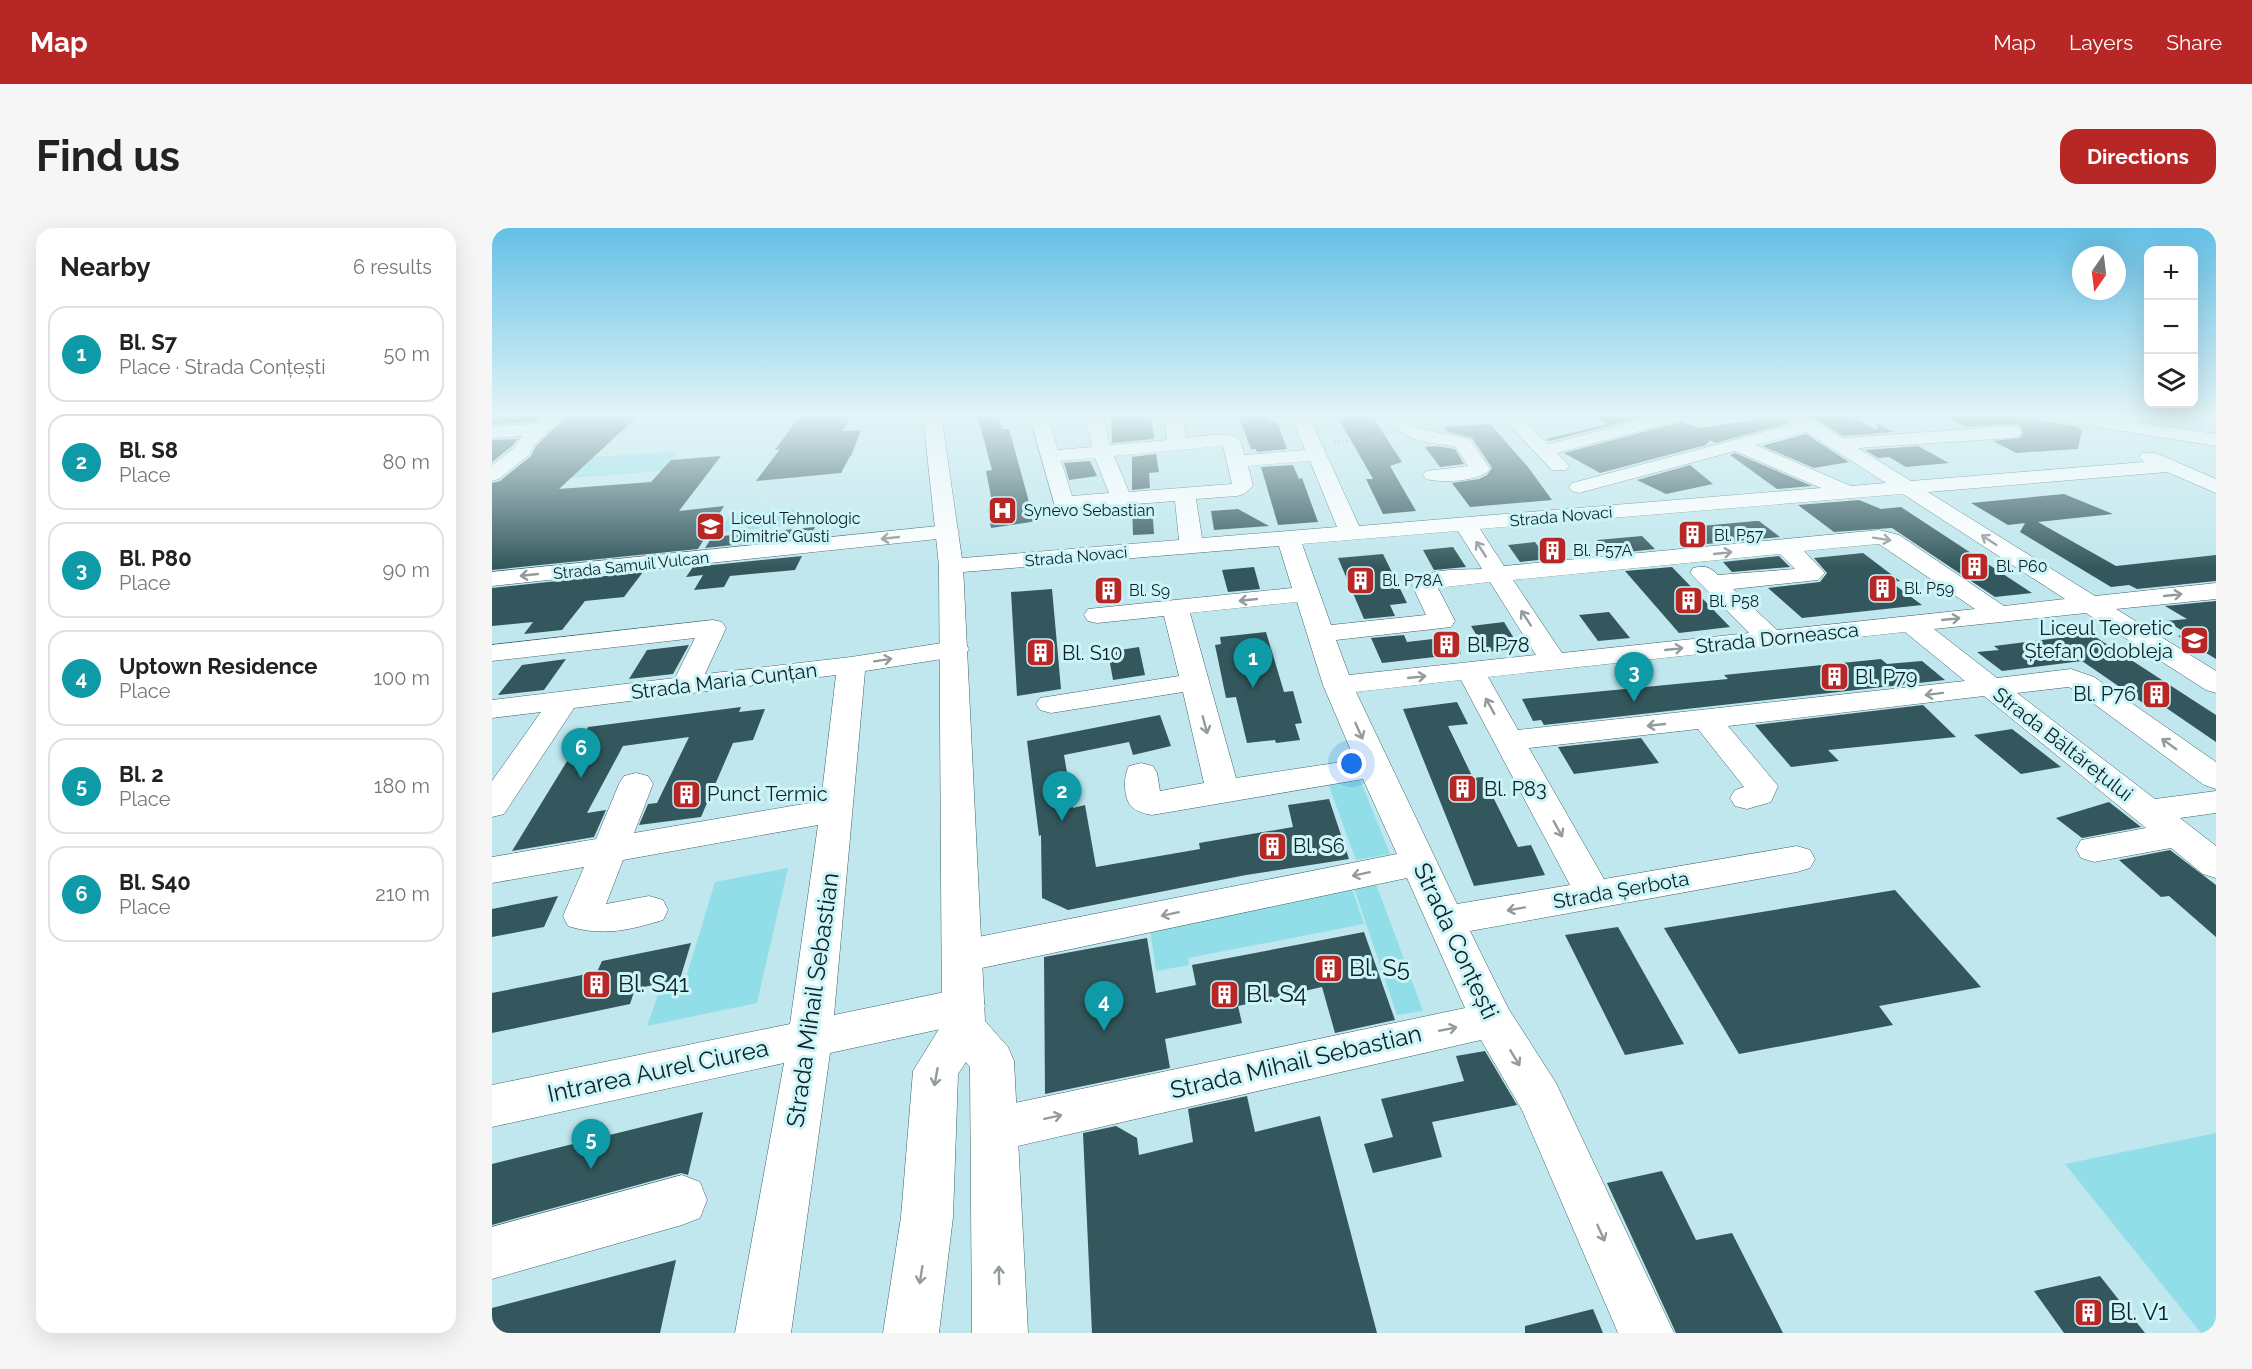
<!DOCTYPE html>
<meta charset="utf-8">
<style>
:root{--surface:#fff;--page:#f6f6f6;--text:#222;--muted:#767676;--line:#e0e0e0;--accent:#b72726}
body{margin:0;font-family:Raleway,sans-serif;background:var(--page);color:var(--text)}
.controls{position:absolute;right:18px;top:18px;display:grid;overflow:hidden;border-radius:12px;box-shadow:0 6px 24px #0002}
.controls button{width:54px;height:54px;display:grid;place-items:center;padding:0;border:0;border-bottom:2px solid var(--line);background:var(--surface);color:var(--text);font:30px sans-serif}
.compass{position:absolute;left:1580px;top:18px;width:54px;height:54px;border-radius:50%;background:var(--surface);box-shadow:0 6px 24px #0002;rotate:194deg}
.you{position:absolute;left:860px;top:536px;width:21px;height:21px;margin:-15px;border:4px solid #fff;border-radius:50%;background:#1a73e8;box-shadow:0 0 0 9px #1a73e833}
.badge{display:grid;place-items:center;width:39px;height:39px;border-radius:50%;background:var(--accent);color:#fff;font-size:20px;font-weight:700}
.pin{position:absolute;translate:-50% -50px;filter:drop-shadow(0 2px 3px #0008)}
.pin::after{content:'';position:absolute;top:32px;width:21px;height:18px;background:inherit;clip-path:polygon(0 0,100% 0,50% 100%)}
.list{margin:0;padding:0;list-style:none}
h2{display:flex;justify-content:space-between;align-items:center;height:78px;margin:0;padding:0 24px;font-size:26px}
h2 small{font-size:20px;font-weight:400;color:var(--muted)}
.list li{display:grid;grid-template-columns:39px 1fr auto;gap:18px;align-items:center;box-sizing:border-box;height:96px;margin:0 12px 12px;padding:0 12px;border:2px solid var(--line);border-radius:18px}
.list b{display:block;font-size:22px;white-space:nowrap}
.list p{margin:0;font-size:20px;white-space:nowrap;color:var(--muted)}
.list em{font-size:20px;font-style:normal;color:var(--muted)}
.icon{flex:none;width:33px;height:33px;fill:none;stroke:currentColor;stroke-width:2;stroke-linecap:round;stroke-linejoin:round}
.map{position:relative;flex:none;width:1724px;height:1105px;overflow:hidden;border-radius:18px}
header{display:flex;align-items:center;gap:36px;box-sizing:border-box;height:84px;padding:0 30px;background:var(--accent);color:#fff}
header strong{font-size:28px}
nav{display:flex;gap:33px;margin-inline-start:auto;font-size:21px}
.intro{display:flex;align-items:center;justify-content:space-between;box-sizing:border-box;height:144px;padding:0 36px}
h1{margin:0;font-size:42px}
.button{padding:15px 27px;border-radius:18px;background:var(--accent);color:#fff;font-size:21px;font-weight:700}
main{display:flex;gap:36px;padding:0 36px}
aside{flex:1;background:var(--surface);border-radius:18px;box-shadow:0 6px 24px #0002}
.map>svg:first-child{display:block}
.green{fill:#91dee8}
.building{fill:#33575c}
.lines{fill:none;stroke-linecap:round;stroke-linejoin:round}
.minor-casing{stroke:#3d6267;stroke-width:1}
.major-casing{stroke:#3d6267;stroke-width:1}
.path{stroke:#698488;stroke-width:2;stroke-dasharray:1 3;stroke-linecap:butt}
.minor{fill:#fff;fill-rule:evenodd}
.major{fill:#fff;fill-rule:evenodd}
.oneway{stroke:#949b9c}
.labels{text-anchor:middle;stroke-width:6;stroke-linejoin:round;paint-order:stroke}
.far-poi-label{font-size:16px;fill:#122123;stroke:#ccf5fa;text-anchor:start}
.far-street-label{font-size:16px;fill:#122123;stroke:#ccf5fa}
.poi-label{font-size:20px;fill:#122123;stroke:#ccf5fa;text-anchor:start}
.street-label{font-size:20px;fill:#122123;stroke:#ccf5fa}
.near-street-label{font-size:24px;fill:#122123;stroke:#ccf5fa}
.near-poi-label{font-size:24px;fill:#122123;stroke:#ccf5fa;text-anchor:start}
</style>
<header>
<strong>Map</strong>
<nav><a>Map</a><a>Layers</a><a>Share</a></nav>
</header>
<div class="intro"><h1>Find us</h1><a class="button">Directions</a></div>
<main>
<aside>
<h2>Nearby<small>6 results</small></h2>
<ul class="list">
<li><span class="badge" style="background:#0f9aa8">1</span><div><b>Bl. S7</b><p>Place · Strada Conțești</p></div><em>50 m</em></li>
<li><span class="badge" style="background:#0f9aa8">2</span><div><b>Bl. S8</b><p>Place</p></div><em>80 m</em></li>
<li><span class="badge" style="background:#0f9aa8">3</span><div><b>Bl. P80</b><p>Place</p></div><em>90 m</em></li>
<li><span class="badge" style="background:#0f9aa8">4</span><div><b>Uptown Residence</b><p>Place</p></div><em>100 m</em></li>
<li><span class="badge" style="background:#0f9aa8">5</span><div><b>Bl. 2</b><p>Place</p></div><em>180 m</em></li>
<li><span class="badge" style="background:#0f9aa8">6</span><div><b>Bl. S40</b><p>Place</p></div><em>210 m</em></li>
</ul>
</aside>
<div class="map">
<svg width="1724" height="1105" viewBox="0 0 1724 1105">
<rect width="100%" height="100%" fill="#bfe7ed"/>
<path class="green" d="M187,223L169,243L79,250L101,229Z
M309,281L301,297L227,304L238,287Z
M865,544L898,626L864,632L834,550Z
M296,640L265,775L155,798L169,758L193,753L223,654Z
M882,650L931,783L905,787L860,654Z
M858,655L872,696L696,730L697,737L664,743L657,695Z
M1724,905V1105H1709L1573,936Z"/>
<path class="building" d="M0,186H53L43,194L0,196Z
M77,186H148L67,261L159,254L179,232L229,228L187,283L232,278L206,321L0,342V255L8,253L39,228L44,218Z
M309,186H360L350,203L369,202L359,228H358L349,245L264,253L288,221L283,222Z
M485,186H506L510,201H517L537,274H540L545,293L499,300L496,280L501,279L494,243L500,242Z
M619,186L659,187L662,211L620,215Z
M746,186H775L778,194H785L795,221L765,224L764,221H759Z
M844,186H879L910,234L898,238L924,283L891,286L874,251H881Z
M1092,186H1152L1155,188L1057,213L1054,211L1117,196Z
M1315,186H1356L1385,202V195L1401,204L1351,208Z
M1448,186H1511L1587,199V201L1590,202L1586,221L1524,225L1501,213L1528,210L1531,205L1528,198L1520,196L1474,199Z
M1289,188L1297,195L1223,215L1218,212L1214,217L1108,245L1072,225L1189,194L1208,200Z
M998,196L1036,239L1060,272L978,279L960,255L987,251L995,247L1000,240L980,210L956,204L952,199Z
M1314,206L1357,234L1322,240L1270,218Z
M26,211L20,218L0,234V212Z
M944,218L963,221L972,236L948,239L933,219Z
M1426,218L1457,235L1414,239L1397,229L1386,230L1373,222Z
M1243,225L1320,258L1285,261L1238,227Z
M664,226L667,244L657,245L658,260L640,262V229Z
M598,233L605,248L577,252L572,235Z
M801,237L807,251L810,250L826,294L786,297L769,239Z
M1198,237L1221,256L1174,266L1145,252Z
M1572,266L1621,286L1546,294L1624,338L1724,327V353L1645,361L1637,357L1619,359L1528,304L1533,295L1516,297L1479,275Z
M1367,272L1389,281L1409,279L1540,365L1503,369L1400,300L1342,304L1306,277Z
M660,277L662,306L641,307L640,278Z
M746,281L777,298L722,302L719,283Z
M1264,293H1267L1288,309L1214,316L1198,299Z
M323,299L318,309L213,320L220,309Z
M1150,308L1163,321L1117,326L1105,312Z
M1043,314L1056,331L1028,334L1016,317Z
M961,319L974,339L942,342L931,322Z
M1371,325L1408,353L1399,354L1430,377L1310,390L1276,360L1328,354L1335,345L1322,330Z
M891,326L915,375L898,377L903,388L872,391L846,330Z
M310,328L303,342L238,348L232,359L202,362L211,347L194,349L201,339Z
M1287,328L1298,339L1240,344L1231,334Z
M762,339L768,361L736,364L730,342Z
M1180,339L1238,399L1187,405L1133,343Z
M151,344L132,369L93,373L70,402L32,406L41,394L0,398V360Z
M560,361L569,461L525,468L519,364Z
M1724,373V431L1686,408L1696,406L1674,393L1695,391L1673,378Z
M1117,384L1138,410L1106,413L1087,387Z
M1012,394L1028,420L995,424L979,398Z
M774,404L792,464L801,463L810,495L803,496L808,512L784,515L783,512L755,515L744,469L734,470L723,417L729,416L728,409Z
M1599,406L1724,487V514L1667,475L1654,477L1590,433L1510,443L1485,424L1507,422L1502,418Z
M912,407L915,414L967,408L969,426L890,435L879,410Z
M197,417L181,446L137,451L155,422Z
M647,419L653,447L621,452L616,424Z
M74,431L52,462L6,467L30,437Z
M1389,431L1395,436L1430,433L1453,452L1052,497L1049,492L1041,493L1030,471L1236,451L1232,447Z
M965,474L976,496L956,498L981,550L991,549L1026,619L1039,617L1053,647L982,658L911,481Z
M1431,477L1464,509L1336,522L1347,533L1299,539L1263,497Z
M249,479L247,484L273,481L261,512L241,515L209,589L147,597L156,576L165,575L197,509L131,518L95,585L114,582L102,609L20,623L96,499Z
M668,487L679,518L641,527L637,514L572,527L581,580L593,577L604,639L708,621L707,615L801,599L796,577L837,571L857,631L754,647L576,682L550,670L549,607L547,608L535,513Z
M1520,501L1569,539L1529,546L1482,507Z
M1149,510L1167,535L1082,546L1066,519Z
M1617,574L1649,599L1590,610L1564,590Z
M1678,622L1724,657V709L1677,668L1669,669L1627,632Z
M1403,662L1489,759L1387,778L1401,797L1247,826L1172,700Z
M66,668L52,699L0,709V681Z
M1126,699L1192,816L1133,827L1073,707Z
M872,704L903,792L843,805L830,759L746,778L750,795L673,811L678,840L553,866L552,729L655,710L664,765L704,757L700,737Z
M199,715L188,751L143,761L138,776L0,805V765L105,744L110,733Z
M993,823L1025,877L940,894L950,929L881,945L872,916L901,909L889,871L972,853L964,828Z
M755,868L763,904L828,888L885,1105H600L591,905L624,898L645,910L647,927L701,914L696,881Z
M211,884L196,947L189,945L0,997V936Z
M1170,943L1204,1012L1240,1005L1291,1105H1184L1115,955Z
M184,1032L168,1105H0V1080Z
M1608,1048L1653,1105H1572L1542,1063Z
M1101,1081L1111,1105H1033V1098Z"/>
<g class="lines">
<defs>
<path id="minor" d="M56,186H75L42,217L38,226L7,251L0,253V237L22,220L30,208L0,210V198L44,196Z
M537,186H555L566,222L600,219L593,186H611L618,217L675,212L672,186H690L694,210C706,209 740,202 747,212C750,216 751,222 752,227L813,222L798,186H816L867,298L1329,260L1243,223L1087,265L1080,263L1077,259L1080,255L1302,196L1290,186H1311L1350,210L1520,198L1527,200L1529,204L1527,208L1520,210L1366,220L1419,253L1652,234L1647,229L1650,225H1664L1724,251V265L1675,244L1436,264L1603,368L1724,355V371L1624,381L1724,443V465L1714,462L1594,385L1442,401L1505,450L1579,441L1602,449L1724,534V561L1712,557L1582,461L1576,459L1525,465L1663,571L1724,563V585L1688,590L1724,618V650L1711,646L1679,620L1602,634L1589,630L1584,621L1589,612L1654,600L1492,468L1236,498L1286,558L1279,574L1255,581L1243,578L1238,570L1243,562L1252,559L1206,501L1037,520L1112,651L1305,618L1318,622L1323,631L1318,640L1305,644L978,703L1016,780L1064,855L1182,1105H1126L1030,882L989,812L504,923L487,917L480,901L487,885L504,879L973,780L915,650L471,744L457,739L451,728L457,717L471,712L905,626L871,551L660,587C654,586 646,584 641,580C631,572 631,548 637,538L649,535L661,538L665,545L668,563L712,555L691,464L559,485L548,482L544,476L548,470L687,448L672,388L605,395L596,393L592,387L596,381L800,360L787,318L459,345L451,343L447,338L451,333L459,331L687,312L683,273L576,281L563,278ZM1314,204L1394,255L1359,258L1263,217ZM731,218L740,256L637,264L622,228ZM603,230L617,265L580,268L569,233ZM818,233L845,299L710,310L704,271L745,268L752,266L761,258L756,238ZM1411,266L1573,371L1512,378L1407,307L1387,302L1012,338L988,301ZM966,303L990,341C969,342 932,339 920,357L934,387L839,397L810,316ZM1387,316L1483,381L1285,402L1241,361L1326,352L1333,345L1312,323ZM1288,326L1303,341L1226,347C1218,339 1213,337 1201,340L1198,345L1257,405L1070,425L1021,352ZM998,354L1044,427L857,447L844,412L959,399L963,393L946,360ZM805,374L831,457L863,532L744,550L698,385ZM1413,404L1473,453L1026,502L996,449ZM969,452L1078,657L965,676L864,464Z
M895,186H973L970,190L964,191L918,194L928,201L978,211L998,241C989,254 948,255 934,251L931,247L934,243L976,238L964,219C933,213 912,216 895,186Z
M1007,186H1026L1056,216L1173,186H1221L1218,190L1189,192L1065,225L1077,238L1074,242H1060Z
M1546,186H1588L1724,206V218L1555,191L1549,190Z
M456,297L464,299L467,304L464,309L0,358V344Z
M221,392L230,394L234,400L213,446L359,429L463,413L473,415L477,421L473,427L463,429L373,443L342,787L472,760L487,766L493,778L487,790L472,796L338,825L299,1105H243L292,835L0,899V857L298,796L326,597L131,632L114,676L157,668L171,672L176,682L171,692C138,702 110,709 76,698L71,688L92,639L0,655V629L104,611L127,556L132,548L144,545L156,548L161,556L142,605L329,573L344,447L82,480L12,586L0,589V553L49,484L0,490V472L183,450L203,410L0,433V417Z
M190,947L208,954L215,972L208,990L190,997L0,1051V999Z"/>
<path id="major" d="M431,186H449L471,338L493,793L516,819L522,833L536,1105H480L478,839L474,834L466,846L461,989L447,1105H391L409,989L421,843L450,796L447,338Z"/>
</defs>
<use href="#minor" class="minor-casing"/>
<use href="#major" class="major-casing"/>
<path class="path" d="M843,214L877,212L894,205"/>
<use href="#minor" class="minor"/>
<use href="#major" class="major"/>
</g>
<defs><path id="oneway-shaft" d="M-6 0H5M1.5-3L5.5 0L1.5 3" fill="none" stroke-width="1.6" stroke-linecap="round" stroke-linejoin="round" transform="scale(1.5)"/></defs>
<g class="oneway">
<use href="#oneway-shaft" transform="translate(398 310) rotate(174)"/>
<use href="#oneway-shaft" transform="translate(1390 311) rotate(9)"/>
<use href="#oneway-shaft" transform="translate(1497 312) rotate(-147)"/>
<use href="#oneway-shaft" transform="translate(989 321) rotate(-123)"/>
<use href="#oneway-shaft" transform="translate(1231 325) rotate(-6)"/>
<use href="#oneway-shaft" transform="translate(37 347) rotate(174)"/>
<use href="#oneway-shaft" transform="translate(1681 367) rotate(-6)"/>
<use href="#oneway-shaft" transform="translate(756 372) rotate(174)"/>
<use href="#oneway-shaft" transform="translate(1034 390) rotate(-123)"/>
<use href="#oneway-shaft" transform="translate(1459 391) rotate(-6)"/>
<use href="#oneway-shaft" transform="translate(1182 421) rotate(-6)"/>
<use href="#oneway-shaft" transform="translate(391 432) rotate(-9)"/>
<use href="#oneway-shaft" transform="translate(925 449) rotate(-6)"/>
<use href="#oneway-shaft" transform="translate(1442 466) rotate(173)"/>
<use href="#oneway-shaft" transform="translate(998 478) rotate(-119)"/>
<use href="#oneway-shaft" transform="translate(713 497) rotate(75)"/>
<use href="#oneway-shaft" transform="translate(1164 497) rotate(174)"/>
<use href="#oneway-shaft" transform="translate(867 503) rotate(66)"/>
<use href="#oneway-shaft" transform="translate(1677 516) rotate(-144)"/>
<use href="#oneway-shaft" transform="translate(1066 601) rotate(61)"/>
<use href="#oneway-shaft" transform="translate(869 646) rotate(168)"/>
<use href="#oneway-shaft" transform="translate(1024 681) rotate(170)"/>
<use href="#oneway-shaft" transform="translate(678 686) rotate(168)"/>
<use href="#oneway-shaft" transform="translate(956 801) rotate(-11)"/>
<use href="#oneway-shaft" transform="translate(1023 830) rotate(59)"/>
<use href="#oneway-shaft" transform="translate(444 849) rotate(100)"/>
<use href="#oneway-shaft" transform="translate(561 889) rotate(-12)"/>
<use href="#oneway-shaft" transform="translate(1109 1005) rotate(66)"/>
<use href="#oneway-shaft" transform="translate(429 1047) rotate(99)"/>
<use href="#oneway-shaft" transform="translate(507 1047) rotate(-91)"/>
</g>
<linearGradient id="sky" x2="0" y2="1"><stop stop-color="#64c0e6"/><stop offset="0.55" stop-color="#e2f4f7"/><stop offset="1" stop-color="#e2f4f7" stop-opacity="0"/></linearGradient>
<rect width="1724" height="340" fill="url(#sky)"/>
<defs>
<symbol id="hospital-square" viewBox="-11 -11 22 22"><rect x="-9" y="-9" width="18" height="18" rx="4" fill="#b72726" stroke="#ccf5fa"/><path d="M-5-5h3v3.5h4V-5h3V5h-3V1.5h-4V5h-3Z" fill="#fff"/></symbol>
<symbol id="school-square" viewBox="-11 -11 22 22"><rect x="-9" y="-9" width="18" height="18" rx="4" fill="#b72726" stroke="#ccf5fa"/><path d="M0-5L7-2L0 1L-7-2ZM-4 1L0 2.5L4 1V4Q0 6-4 4Z" fill="#fff"/></symbol>
<symbol id="building-square" viewBox="-11 -11 22 22"><rect x="-9" y="-9" width="18" height="18" rx="4" fill="#b72726" stroke="#ccf5fa"/><path d="M-4-6H4V6H1V3H-1V6H-4ZM-2.5-4.3h1.7v1.8h-1.7ZM.8-4.3h1.7v1.8H.8ZM-2.5-1h1.7V.8h-1.7ZM.8-1h1.7V.8H.8Z" fill="#fff"/></symbol>
</defs>
<g fill-rule="evenodd">
<use href="#hospital-square" x="494" y="266" width="33" height="33"/>
<use href="#school-square" x="202" y="282" width="33" height="33"/>
<use href="#building-square" x="1184" y="290" width="33" height="33"/>
<use href="#building-square" x="1044" y="306" width="33" height="33"/>
<use href="#building-square" x="1466" y="322" width="33" height="33"/>
<use href="#building-square" x="852" y="336" width="33" height="33"/>
<use href="#building-square" x="1374" y="344" width="33" height="33"/>
<use href="#building-square" x="600" y="346" width="33" height="33"/>
<use href="#building-square" x="1180" y="356" width="33" height="33"/>
<use href="#school-square" x="1686" y="396" width="33" height="33"/>
<use href="#building-square" x="938" y="400" width="33" height="33"/>
<use href="#building-square" x="532" y="408" width="33" height="33"/>
<use href="#building-square" x="1326" y="432" width="33" height="33"/>
<use href="#building-square" x="1648" y="450" width="33" height="33"/>
<use href="#building-square" x="954" y="544" width="33" height="33"/>
<use href="#building-square" x="178" y="550" width="33" height="33"/>
<use href="#building-square" x="764" y="602" width="33" height="33"/>
<use href="#building-square" x="820" y="724" width="33" height="33"/>
<use href="#building-square" x="88" y="740" width="33" height="33"/>
<use href="#building-square" x="716" y="750" width="33" height="33"/>
<use href="#building-square" x="1580" y="1068" width="33" height="33"/>
</g>
<g class="labels">
<g class="far-poi-label">
<text x="532" y="288">Synevo Sebastian</text>
<text x="239" y="296">Liceul Tehnologic<tspan x="239" dy="18">Dimitrie Gusti</tspan></text>
<text x="1222" y="313">Bl. P57</text>
<text x="1081" y="328">Bl. P57A</text>
<text x="1504" y="344">Bl. P60</text>
<text x="890" y="358">Bl. P78A</text>
<text x="1412" y="366">Bl. P59</text>
<text x="637" y="368">Bl. S9</text>
<text x="1217" y="379">Bl. P58</text>
</g>
<g class="far-street-label">
<text transform="translate(1069 288) rotate(-5)" y="6">Strada Novaci</text>
<text transform="translate(584 328) rotate(-5)" y="6">Strada Novaci</text>
<text transform="translate(139 337) rotate(-6)" y="6">Strada Samuil Vulcan</text>
</g>
<g class="poi-label">
<text x="1681" y="407" text-anchor="end">Liceul Teoretic<tspan x="1681" dy="23">Ștefan Odobleja</tspan></text>
<text x="975" y="424">Bl. P78</text>
<text x="570" y="432">Bl. S10</text>
<text x="1363" y="456">Bl. P79</text>
<text x="1644" y="473" text-anchor="end">Bl. P76</text>
<text x="992" y="568">Bl. P83</text>
<text x="215" y="573">Punct Termic</text>
<text x="801" y="625">Bl. S6</text>
</g>
<g class="street-label">
<text transform="translate(1285 410) rotate(-6)" y="7">Strada Dorneasca</text>
<text transform="translate(232 453) rotate(-7)" y="7">Strada Maria Cunțan</text>
<text transform="translate(1571 516) rotate(38)" y="7">Strada Băltărețului</text>
<text transform="translate(1129 662) rotate(-10)" y="7">Strada Șerbota</text>
</g>
<g class="near-street-label">
<text transform="translate(964 713) rotate(65)" y="8">Strada Conțești</text>
<text transform="translate(321 772) rotate(-82)" y="8">Strada Mihail Sebastian</text>
<text transform="translate(804 834) rotate(-13)" y="8">Strada Mihail Sebastian</text>
<text transform="translate(166 843) rotate(-12)" y="8">Intrarea Aurel Ciurea</text>
</g>
<g class="near-poi-label">
<text x="857" y="748">Bl. S5</text>
<text x="126" y="764">Bl. S41</text>
<text x="754" y="774">Bl. S4</text>
<text x="1618" y="1092">Bl. V1</text>
</g>
</g>
</svg>
<div class="controls">
<button>+</button>
<button>−</button>
<button><svg class="icon" aria-label="layers" viewBox="0 0 24 24"><path d="M12 4l9 5-9 5-9-5zM3 14l9 5 9-5"/></svg></button>
</div>
<svg class="compass" viewBox="-18 -18 36 36"><path d="M0-13l5 13h-10z" fill="#e53935"/><path d="M0 13l5-13h-10z" fill="#767676"/></svg>
<div class="you"></div>
<div class="pin badge" style="left:761px;top:460px;background:#0f9aa8">1</div>
<div class="pin badge" style="left:570px;top:593px;background:#0f9aa8">2</div>
<div class="pin badge" style="left:1142px;top:474px;background:#0f9aa8">3</div>
<div class="pin badge" style="left:612px;top:803px;background:#0f9aa8">4</div>
<div class="pin badge" style="left:99px;top:941px;background:#0f9aa8">5</div>
<div class="pin badge" style="left:89px;top:550px;background:#0f9aa8">6</div>
</div>
</main>
